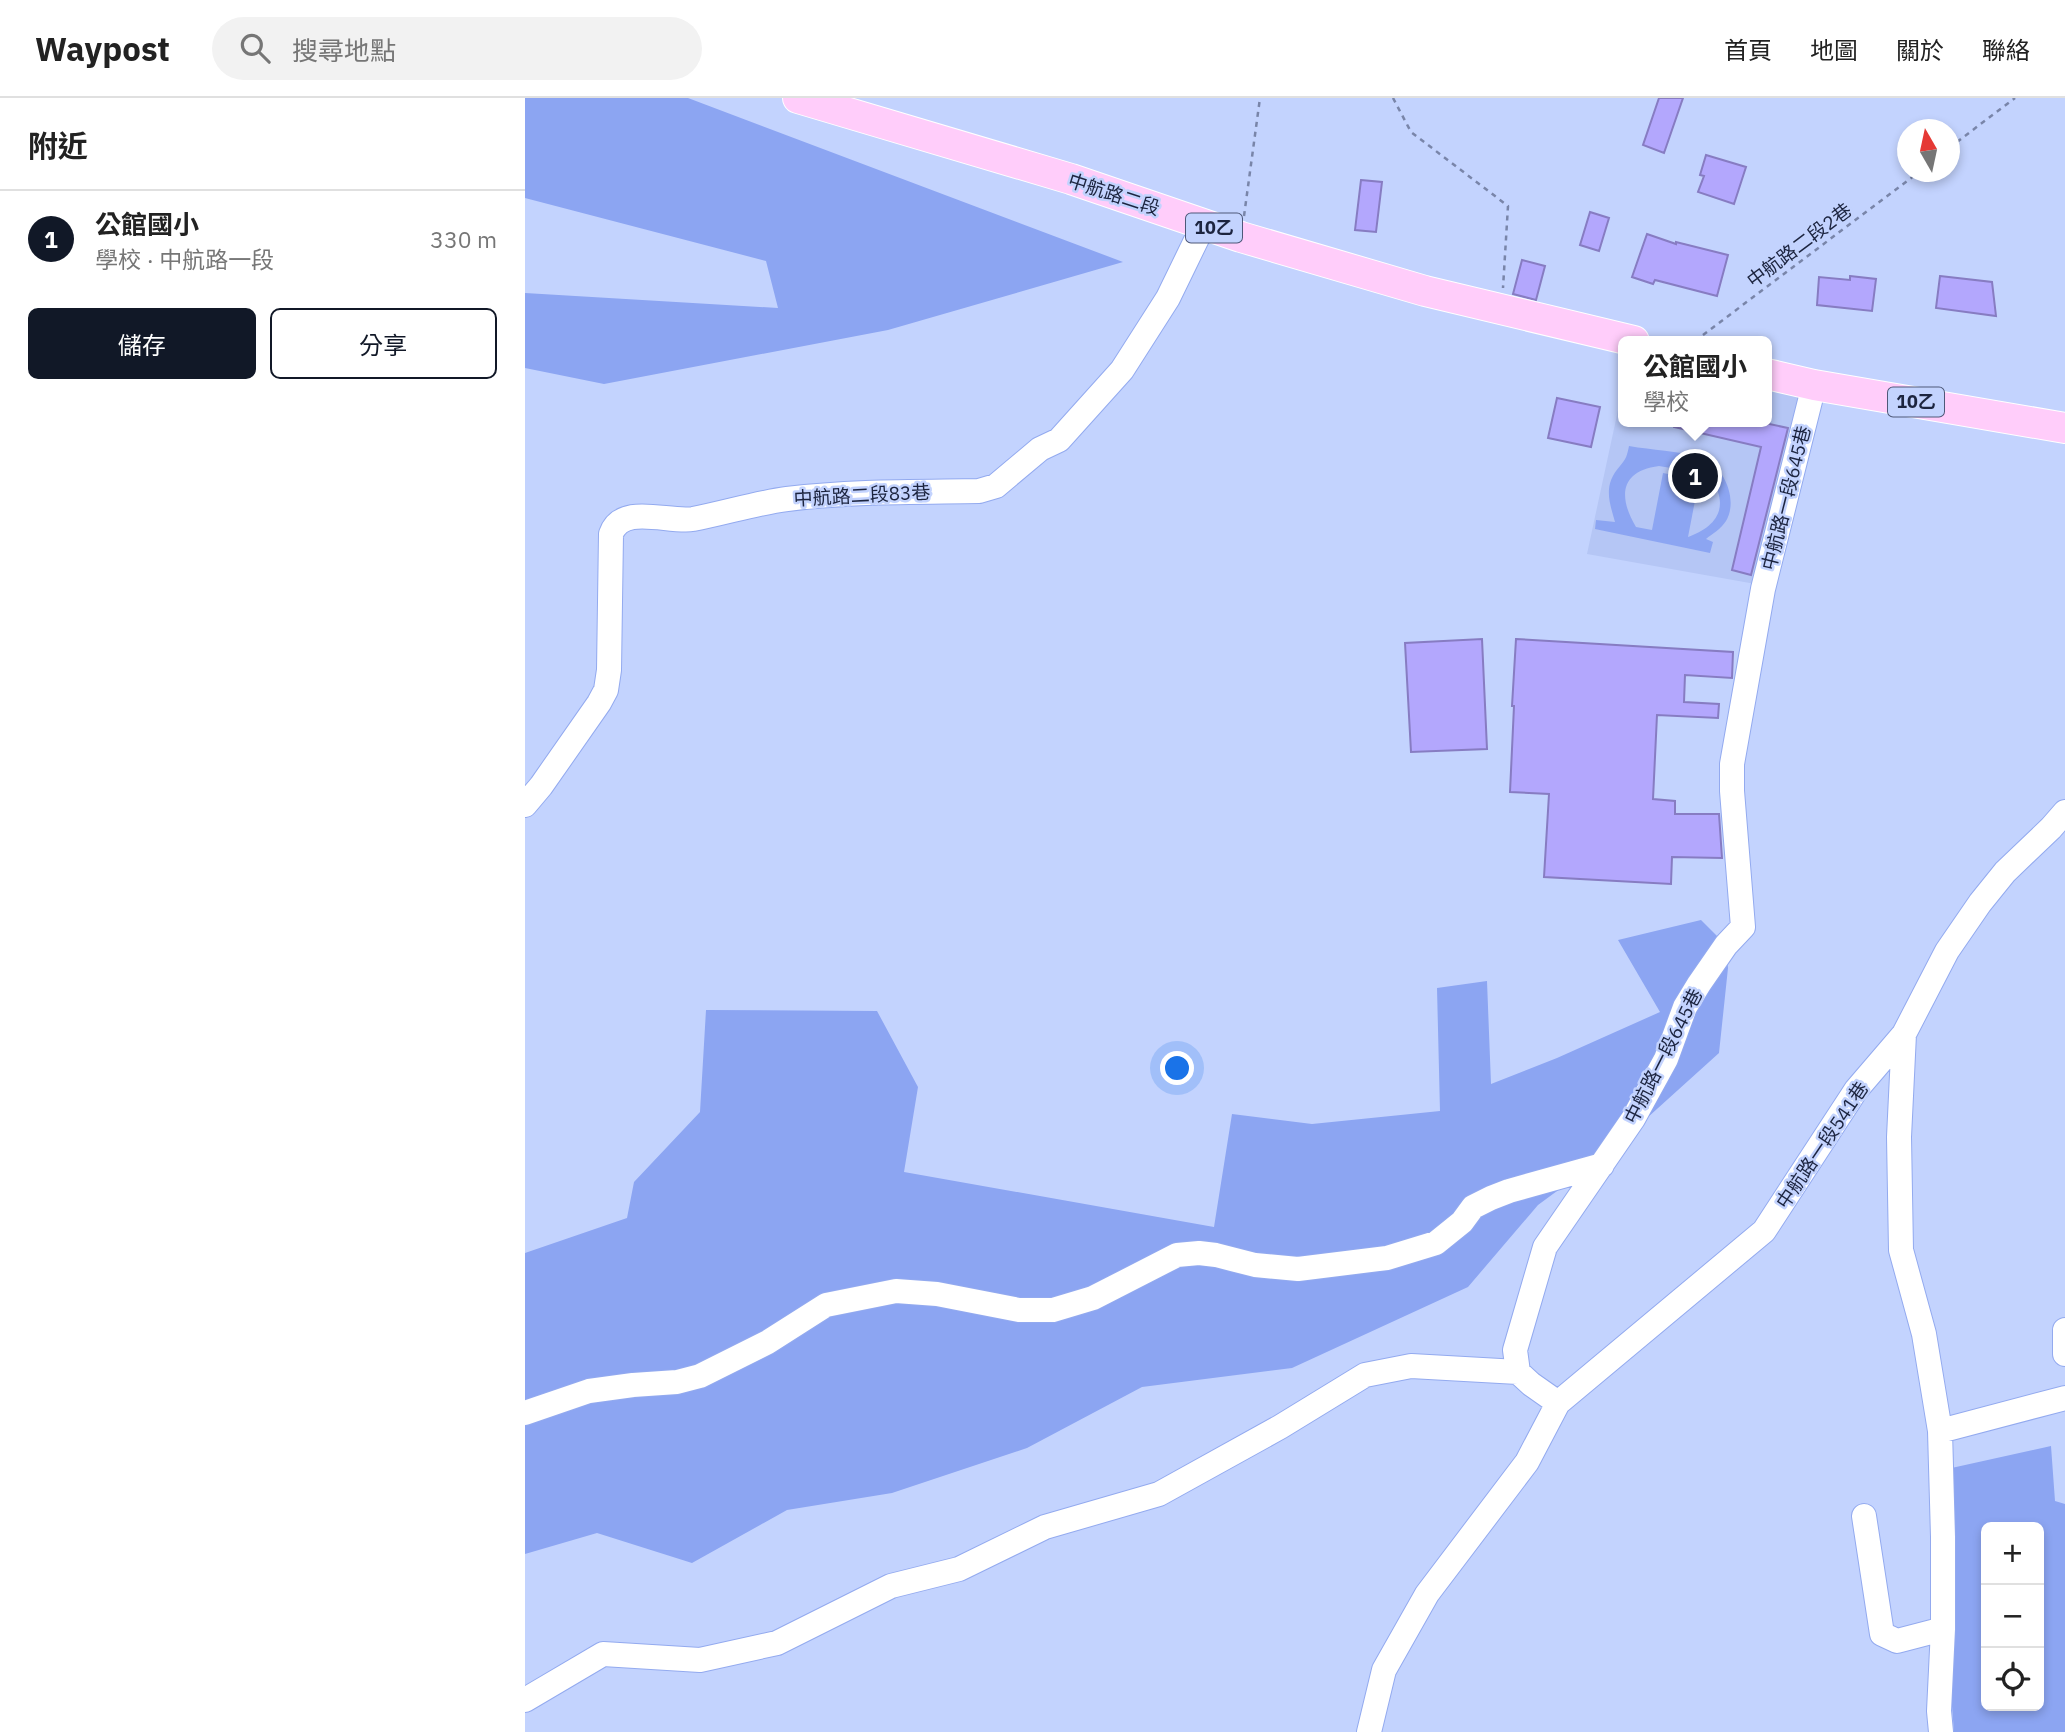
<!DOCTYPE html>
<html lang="zh-TW">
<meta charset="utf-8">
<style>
:root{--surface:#fff;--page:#f2f2f2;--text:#222;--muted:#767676;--line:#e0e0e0;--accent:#111827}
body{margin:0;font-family:"IBM Plex Sans","Noto Sans TC",sans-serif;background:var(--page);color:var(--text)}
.controls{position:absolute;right:21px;bottom:21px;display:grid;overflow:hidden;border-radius:10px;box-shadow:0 4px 10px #0003}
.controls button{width:63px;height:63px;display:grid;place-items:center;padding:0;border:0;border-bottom:2px solid var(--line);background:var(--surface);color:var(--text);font:35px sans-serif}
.compass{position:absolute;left:1372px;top:21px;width:63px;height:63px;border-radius:50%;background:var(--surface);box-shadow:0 4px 10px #0003;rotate:351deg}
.you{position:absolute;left:653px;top:971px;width:24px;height:24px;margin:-18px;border:5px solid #fff;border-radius:50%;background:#1a73e8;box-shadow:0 0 0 10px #1a73e833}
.badge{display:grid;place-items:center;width:46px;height:46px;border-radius:50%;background:var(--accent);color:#fff;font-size:23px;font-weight:700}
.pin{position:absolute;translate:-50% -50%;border:4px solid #fff;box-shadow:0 2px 7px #0006}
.popup{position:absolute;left:1093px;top:238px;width:154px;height:91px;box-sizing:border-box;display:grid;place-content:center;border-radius:10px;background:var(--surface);filter:drop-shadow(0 2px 5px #0005);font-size:23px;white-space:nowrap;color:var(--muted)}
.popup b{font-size:26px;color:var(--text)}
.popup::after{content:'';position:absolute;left:50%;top:100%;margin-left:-14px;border:14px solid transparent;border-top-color:var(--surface)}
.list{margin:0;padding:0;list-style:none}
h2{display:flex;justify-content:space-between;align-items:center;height:91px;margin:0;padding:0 28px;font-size:30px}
h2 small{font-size:23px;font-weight:400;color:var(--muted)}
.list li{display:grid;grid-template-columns:46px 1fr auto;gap:21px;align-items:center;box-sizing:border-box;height:98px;padding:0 28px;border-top:2px solid var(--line)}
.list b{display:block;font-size:26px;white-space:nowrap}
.list p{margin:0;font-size:23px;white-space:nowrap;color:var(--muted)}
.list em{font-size:23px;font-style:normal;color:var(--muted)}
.actions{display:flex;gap:14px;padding:21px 28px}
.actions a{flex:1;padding:16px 0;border:2px solid var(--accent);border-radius:10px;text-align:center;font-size:24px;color:var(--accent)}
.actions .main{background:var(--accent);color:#fff}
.icon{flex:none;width:38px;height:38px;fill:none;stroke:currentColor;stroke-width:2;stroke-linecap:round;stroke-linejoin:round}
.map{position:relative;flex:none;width:1540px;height:1634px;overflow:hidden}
header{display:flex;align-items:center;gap:42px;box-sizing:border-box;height:98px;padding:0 35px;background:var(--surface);border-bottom:2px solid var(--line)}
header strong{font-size:33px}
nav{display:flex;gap:38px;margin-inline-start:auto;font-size:24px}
.search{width:490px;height:63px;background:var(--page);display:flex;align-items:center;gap:18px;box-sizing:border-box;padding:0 24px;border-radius:38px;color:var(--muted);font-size:26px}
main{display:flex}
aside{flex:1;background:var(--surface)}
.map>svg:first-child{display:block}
.built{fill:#b5c6f5}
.green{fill:#8ca5f2;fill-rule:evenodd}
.building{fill:#b3a7fd;stroke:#877cc2;stroke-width:2}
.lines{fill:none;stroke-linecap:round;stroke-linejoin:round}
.minor-casing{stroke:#93aaef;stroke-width:26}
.major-casing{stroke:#fff;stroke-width:32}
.path{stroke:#7985a9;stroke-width:2.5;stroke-dasharray:5 5;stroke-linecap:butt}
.minor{stroke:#fff;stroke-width:24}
.major{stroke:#ffcdfa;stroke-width:30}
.labels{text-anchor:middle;stroke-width:5;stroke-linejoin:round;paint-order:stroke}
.shield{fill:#c3d3fe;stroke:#4e5878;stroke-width:2}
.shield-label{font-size:18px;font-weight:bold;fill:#1c243f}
.street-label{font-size:19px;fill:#1c243f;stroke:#c3d3fe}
</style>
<header>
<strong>Waypost</strong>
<div class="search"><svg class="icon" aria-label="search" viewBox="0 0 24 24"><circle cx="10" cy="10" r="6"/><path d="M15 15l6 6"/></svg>搜尋地點</div>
<nav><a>首頁</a><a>地圖</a><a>關於</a><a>聯絡</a></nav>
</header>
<main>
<aside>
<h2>附近<small></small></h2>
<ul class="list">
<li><span class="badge">1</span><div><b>公館國小</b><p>學校 · 中航路一段</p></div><em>330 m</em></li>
</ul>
<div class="actions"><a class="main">儲存</a><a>分享</a></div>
</aside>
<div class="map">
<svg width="1540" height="1634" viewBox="0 0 1540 1634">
<rect width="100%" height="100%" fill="#c3d3fe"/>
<path class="built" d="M1098,289V324H1242V291L1280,299L1236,487L1062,456Z"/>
<path class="green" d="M0,0H163L598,164L363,232L79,286L0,270V195L253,210L241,163L0,100Z
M1104,348C1127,352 1153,353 1175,359C1198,366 1214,401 1201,423C1196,431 1187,436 1181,441L1188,444L1185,455L1070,431L1071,422L1090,424C1084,403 1078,387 1095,368C1101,361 1102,358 1104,348ZM1134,368C1149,371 1171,372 1183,381C1188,384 1191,388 1193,394C1201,418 1183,432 1163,439L1174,382L1138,375L1127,432L1111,429C1093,399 1095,373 1134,368Z
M1176,822L1201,847L1203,870L1194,955L1081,1057L1013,1107L943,1189L767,1270L617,1289L502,1350L367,1395L262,1412L167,1465L72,1435L0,1456V1155L102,1120L109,1084L175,1014L181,912L352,913L393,989L379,1074L689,1129L707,1016L787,1026L915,1013L912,890L962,883L966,986L1032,960L1135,914L1093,842Z
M1526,1348L1530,1403L1540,1406V1634H1429L1426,1595L1422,1371ZM1461,1429H1514V1608H1461Z"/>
<path class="building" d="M1134,0H1158L1139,55L1118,47Z
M1181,57L1221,69L1209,106L1173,94L1179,78L1175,77Z
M836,82L857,84L851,134L830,132Z
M1065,114L1084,120L1074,153L1055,147Z
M1122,136L1151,146V144L1203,157L1192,198L1130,182L1128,186L1107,179Z
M997,162L1020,168L1011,202L988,196Z
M1325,178L1351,181L1347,213L1292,207L1294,179L1325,182Z
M1415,178L1467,184L1471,218L1411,210Z
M1032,300L1075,309L1066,349L1023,340Z
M1149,324H1235L1263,330L1226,477L1207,472L1236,349L1149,329Z
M957,541L962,651L886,654L880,545Z
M991,541L1208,554L1207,580L1160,577L1159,604L1194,606L1193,620L1132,617L1128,701L1150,703V716H1194L1197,760L1147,759L1146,786L1019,779L1024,696L985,694L989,608H987Z"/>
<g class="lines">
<defs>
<path id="minor" d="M0,707L16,688L74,605L81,592L84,572L86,436C97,405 143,425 168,421C200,415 231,405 262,401C327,393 390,394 454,393L471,388L515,351L534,342L597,272L643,200L679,126
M1379,936L1374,1039L1376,1152L1399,1236L1415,1333L1418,1439V1531L1414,1613L1416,1634
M1540,1232V1256
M1033,1305L1239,1133L1331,992L1379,936L1422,853L1455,805L1480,774L1526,730L1540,714
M0,1315L64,1293L108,1287L152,1284L175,1278L243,1244L301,1207L371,1193L412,1196L494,1212H528L568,1200L652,1157L674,1155L691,1157L730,1167L773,1171L862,1160L911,1145L937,1124L948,1109L966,1100L984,1093L1077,1067
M1415,1333L1540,1300
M1339,1418L1357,1536L1372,1543L1418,1531
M0,1602L78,1556L175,1562L252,1545L366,1488L434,1471L520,1429L634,1396L755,1329L840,1277L886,1268L993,1274
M844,1634L859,1572L902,1496L1002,1364L1033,1305L1006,1286L993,1274L990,1252L1020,1149L1108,1021L1141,961L1160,909L1174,886L1201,847L1218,829L1207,693V666L1238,491L1289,287"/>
<path id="major" d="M273,0L546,81L716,139L900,193L1109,243
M1242,276L1289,287L1540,330"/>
</defs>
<use href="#minor" class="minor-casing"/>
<use href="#major" class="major-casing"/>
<path class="path" d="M868,0L886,34L983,108L978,190
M1424,50L1490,0
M719,118L735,0
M1170,243L1394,74"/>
<use href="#minor" class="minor"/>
<use href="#major" class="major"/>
</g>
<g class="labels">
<g class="shield">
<rect x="661" y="115.5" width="56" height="29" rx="5"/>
<rect x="1363" y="289.5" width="56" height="29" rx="5"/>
</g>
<g class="shield-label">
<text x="689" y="136">10乙</text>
<text x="1391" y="310">10乙</text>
</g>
<g class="street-label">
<text transform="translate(589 96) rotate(18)" y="7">中航路二段</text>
<text transform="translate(1274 147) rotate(-37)" y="7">中航路二段2巷</text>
<text transform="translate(337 397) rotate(-3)" y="7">中航路二段83巷</text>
<text transform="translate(1261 400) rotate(-76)" y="7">中航路一段645巷</text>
<text transform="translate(1138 958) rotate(-63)" y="7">中航路一段645巷</text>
<text transform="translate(1297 1047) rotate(-56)" y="7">中航路一段541巷</text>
</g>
</g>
</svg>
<div class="controls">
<button>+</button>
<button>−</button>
<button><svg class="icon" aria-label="locate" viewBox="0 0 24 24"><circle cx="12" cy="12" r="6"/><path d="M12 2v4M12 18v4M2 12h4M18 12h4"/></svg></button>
</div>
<svg class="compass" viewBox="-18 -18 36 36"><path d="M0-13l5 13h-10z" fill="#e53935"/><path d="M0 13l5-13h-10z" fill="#767676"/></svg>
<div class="you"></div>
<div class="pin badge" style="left:1170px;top:378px">1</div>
<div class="popup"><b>公館國小</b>學校</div>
</div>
</main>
